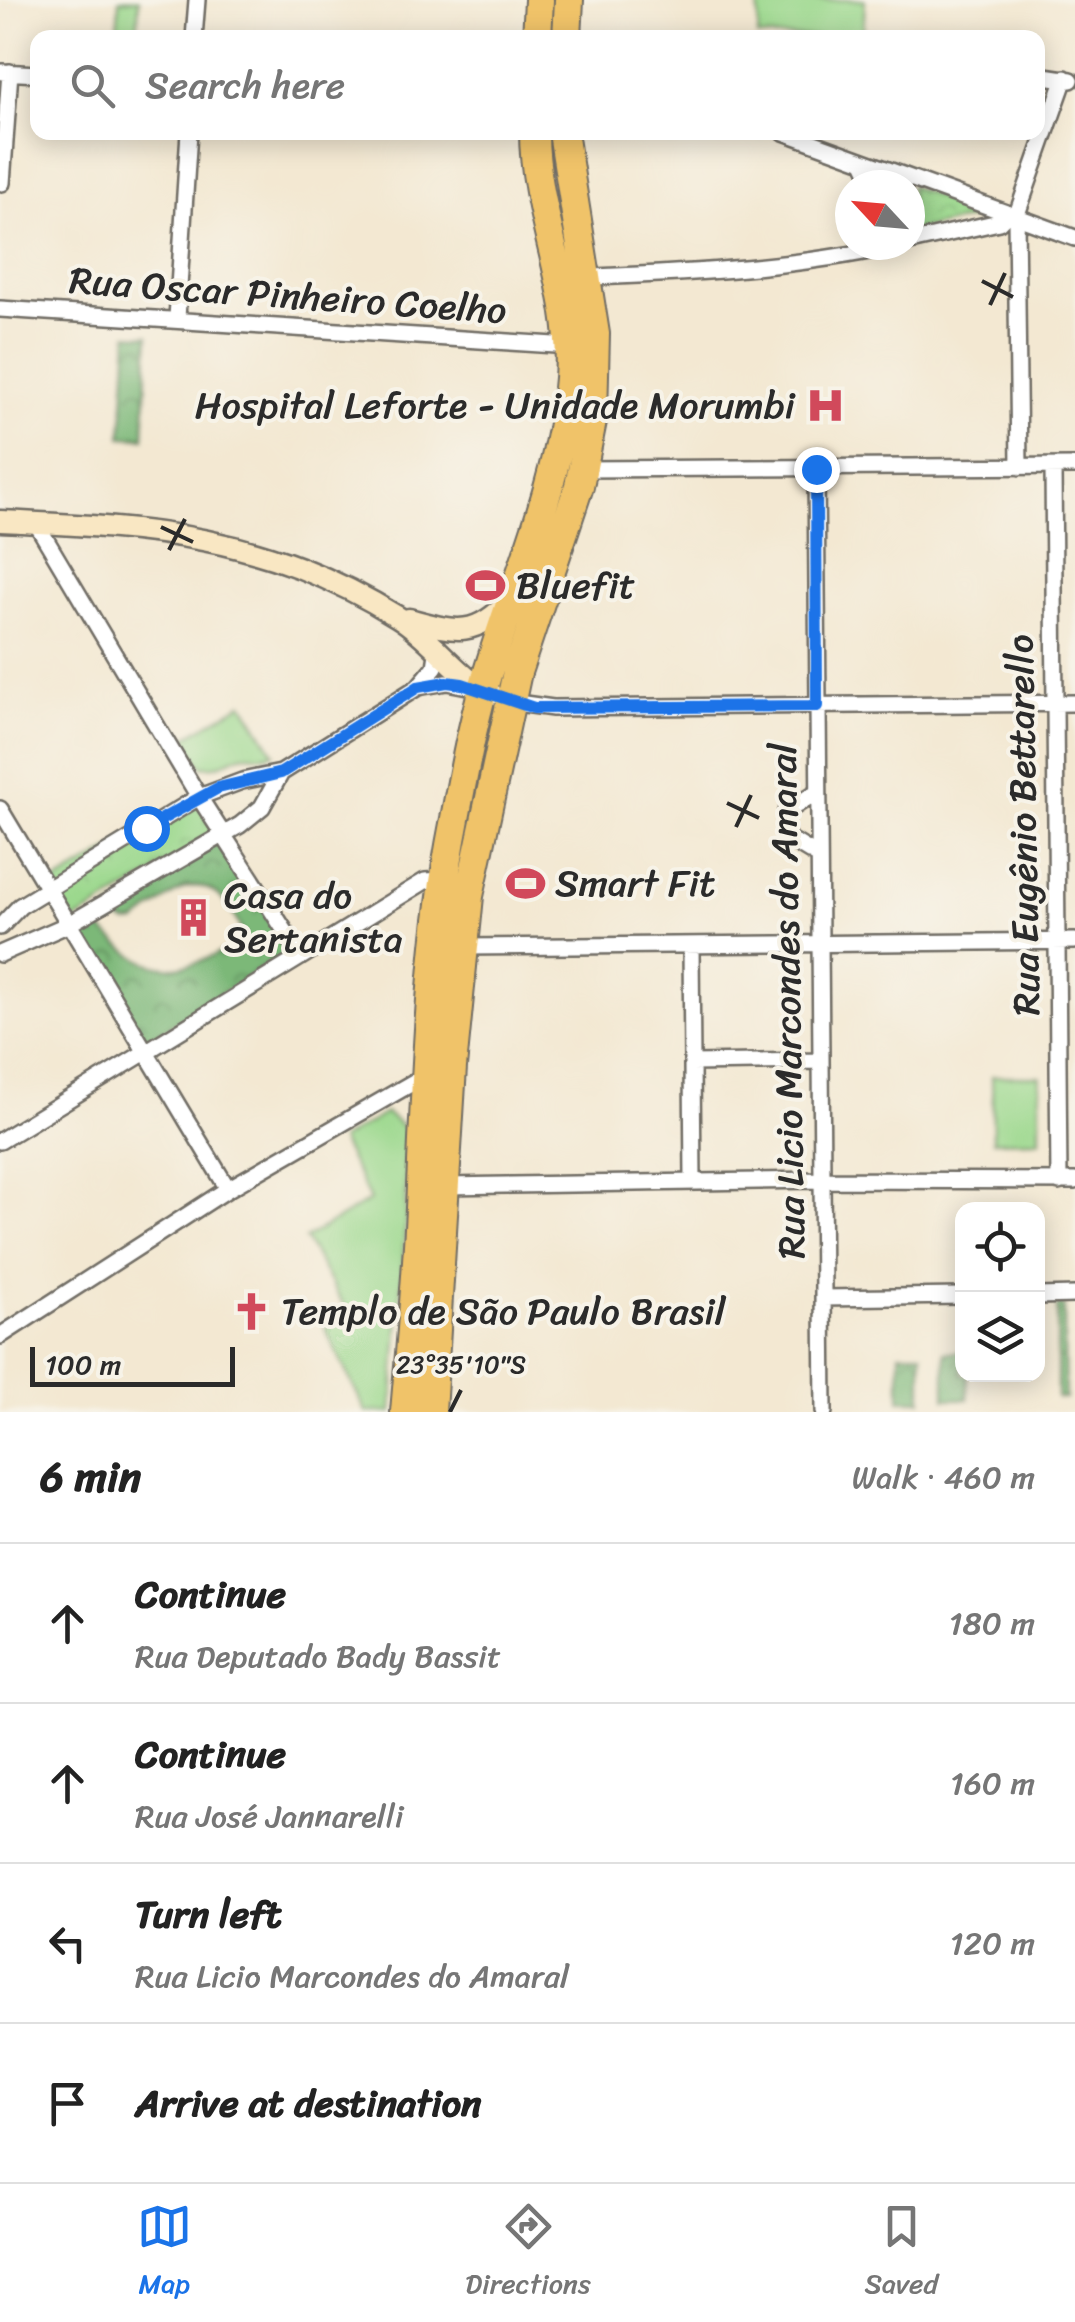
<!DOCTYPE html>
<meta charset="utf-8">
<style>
:root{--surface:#fff;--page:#f2f2f2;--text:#222;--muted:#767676;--line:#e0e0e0;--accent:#1a73e8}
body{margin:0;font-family:Sriracha,sans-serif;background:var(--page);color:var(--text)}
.controls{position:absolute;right:30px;bottom:30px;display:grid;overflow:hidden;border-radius:20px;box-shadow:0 5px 25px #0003}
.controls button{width:90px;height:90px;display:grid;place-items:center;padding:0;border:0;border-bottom:2px solid var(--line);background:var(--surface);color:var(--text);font:50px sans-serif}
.compass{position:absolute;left:835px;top:170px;width:90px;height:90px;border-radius:50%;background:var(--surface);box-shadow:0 5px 25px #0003;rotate:296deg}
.scale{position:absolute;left:30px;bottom:25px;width:205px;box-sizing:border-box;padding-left:10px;border:5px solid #2b2b2b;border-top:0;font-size:28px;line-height:35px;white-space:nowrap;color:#2b2b2b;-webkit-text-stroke:8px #f7f3e8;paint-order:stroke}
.stop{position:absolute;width:30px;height:30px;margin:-22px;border:8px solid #1a73e8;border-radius:50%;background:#fff}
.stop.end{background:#1a73e8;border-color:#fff;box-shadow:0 2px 10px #0008}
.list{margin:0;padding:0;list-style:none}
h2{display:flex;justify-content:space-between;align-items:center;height:130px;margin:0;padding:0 40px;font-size:42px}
h2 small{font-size:32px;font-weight:400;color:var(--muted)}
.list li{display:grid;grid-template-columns:65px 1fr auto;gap:30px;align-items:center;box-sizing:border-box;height:160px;padding:0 40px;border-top:2px solid var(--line)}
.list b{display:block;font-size:38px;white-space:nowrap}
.list p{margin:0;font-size:32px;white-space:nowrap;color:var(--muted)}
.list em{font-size:32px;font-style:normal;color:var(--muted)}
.icon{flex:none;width:55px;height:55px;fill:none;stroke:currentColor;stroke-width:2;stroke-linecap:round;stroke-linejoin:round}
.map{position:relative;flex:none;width:1075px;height:1412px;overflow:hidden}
.search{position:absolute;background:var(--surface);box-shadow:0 5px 25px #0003;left:30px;right:30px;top:30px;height:110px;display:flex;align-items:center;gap:25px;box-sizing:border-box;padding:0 35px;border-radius:20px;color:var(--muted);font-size:38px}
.sheet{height:770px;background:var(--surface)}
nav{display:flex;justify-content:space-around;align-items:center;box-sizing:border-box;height:140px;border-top:2px solid var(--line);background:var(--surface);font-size:28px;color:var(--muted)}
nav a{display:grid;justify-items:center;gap:5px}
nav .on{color:var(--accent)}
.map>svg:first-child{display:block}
.green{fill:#9bd88d;stroke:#63825c;stroke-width:2.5}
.forest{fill:url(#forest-crowns);stroke:#547252;stroke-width:2.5}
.park{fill:url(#park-crowns);stroke:#63825c;stroke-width:2.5}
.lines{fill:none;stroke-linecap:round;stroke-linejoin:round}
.street-casing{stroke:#716d65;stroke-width:20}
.secondary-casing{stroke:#716d65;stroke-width:25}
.highway-casing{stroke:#716d65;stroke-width:32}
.street{stroke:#fff;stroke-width:15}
.secondary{stroke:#f9e7c3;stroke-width:20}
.highway{stroke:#f0c369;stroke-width:28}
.route{stroke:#1a73e8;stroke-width:12}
.ticks{fill:none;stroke:#2b2b2b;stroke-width:4}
.labels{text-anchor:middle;stroke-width:8;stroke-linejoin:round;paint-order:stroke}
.street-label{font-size:38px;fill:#2b2b2b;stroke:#f7f3e8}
.poi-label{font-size:38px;fill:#2b2b2b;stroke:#f7f3e8;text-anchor:start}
.ticks-label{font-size:25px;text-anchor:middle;fill:#2b2b2b;stroke:#f7f3e8;stroke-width:8;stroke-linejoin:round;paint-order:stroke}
</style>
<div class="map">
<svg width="1075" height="1412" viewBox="0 0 1075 1412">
<defs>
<pattern id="forest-crowns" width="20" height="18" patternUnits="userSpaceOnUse" patternTransform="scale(2.5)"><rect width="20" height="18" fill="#7cb878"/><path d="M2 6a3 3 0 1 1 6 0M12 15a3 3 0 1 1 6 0" fill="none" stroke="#669663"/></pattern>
<pattern id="park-crowns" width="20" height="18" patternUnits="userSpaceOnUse" patternTransform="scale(2.5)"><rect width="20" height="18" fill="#9bd88d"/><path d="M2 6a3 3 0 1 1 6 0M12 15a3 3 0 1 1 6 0" fill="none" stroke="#86ba7a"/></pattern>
</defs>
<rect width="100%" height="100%" fill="#f7f3e8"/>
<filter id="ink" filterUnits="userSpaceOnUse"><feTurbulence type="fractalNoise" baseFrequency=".01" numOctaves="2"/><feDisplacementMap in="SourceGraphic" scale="20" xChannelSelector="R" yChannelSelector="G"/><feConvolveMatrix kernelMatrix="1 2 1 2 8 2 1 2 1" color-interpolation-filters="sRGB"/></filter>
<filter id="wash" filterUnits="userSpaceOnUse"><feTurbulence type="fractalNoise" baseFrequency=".0048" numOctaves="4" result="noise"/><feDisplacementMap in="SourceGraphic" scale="40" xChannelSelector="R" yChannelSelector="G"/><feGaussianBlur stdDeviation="2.25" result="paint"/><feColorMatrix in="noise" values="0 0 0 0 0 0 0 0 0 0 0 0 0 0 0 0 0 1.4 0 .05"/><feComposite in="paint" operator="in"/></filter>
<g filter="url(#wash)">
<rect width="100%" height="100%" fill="#f3e8d2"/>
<path class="green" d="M119,0H139L137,37H117Z
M759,0H865L863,37H758Z
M243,703L274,753C260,759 254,752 241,755C225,760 220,769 202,766L183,739Z
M992,1076H1040V1140L993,1141Z
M386,1113L404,1128L406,1217L392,1412H366L325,1328L348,1312L305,1239L370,1200L340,1140Z"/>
<path class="forest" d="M128,334L149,335L144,438L122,437Z
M220,840L289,951L146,1041L77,930L92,921C154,979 172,979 245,940C237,917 216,875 183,889C167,897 151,911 136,922L127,923L104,913Z
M1064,1305L1065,1398H1057V1306Z
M945,1352H962V1374L968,1375V1399H945Z
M900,1353H922V1400H900Z"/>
<path class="park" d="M910,186L985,216L910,231Z
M199,797L223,833L69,924L47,888Z"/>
</g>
<g filter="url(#ink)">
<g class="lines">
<defs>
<path id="street" d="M194,38L197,0
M2,72L38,74
M1038,75L1071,80
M784,132L1075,238
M864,162L875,185
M2,183L10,72
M910,242L999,222L1007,214
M584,282L594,277C697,273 798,267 899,245
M0,309L571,346
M177,318L189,132
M1019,467L1016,217L1065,78
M1053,467L1059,1182
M583,469L1075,466
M816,469L824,1412
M36,523L199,797L301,956
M418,687L447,682L478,688
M510,702L553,708L1075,703
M818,791L786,812V837L819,857
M0,809L228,1189
M0,927L20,906L199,797L242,781L281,773L418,687L435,667L438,647
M691,946L693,1181
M462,947L1075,941
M0,954L69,924L240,825L262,807L281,773
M692,1063L820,1061
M0,1141L425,881L444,880
M446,1186L821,1180L1075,1181
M1038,1296L1075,1295
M823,1298L962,1296
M0,1336L228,1189L426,1075"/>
<path id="secondary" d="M0,521C151,528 264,534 398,617C432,638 459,679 492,694
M409,619C454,631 474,639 509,601"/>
<path id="highway" d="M537,38L539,0
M567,38L569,0
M405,1412C411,1344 417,1276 420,1208C426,1080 429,951 454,824C464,771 474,714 491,662C520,569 561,477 569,378C576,294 534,216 534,132
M431,1412L452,1067L469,896L517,672L579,486L593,416L595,334L563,132"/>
</defs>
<use href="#street" class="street-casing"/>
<use href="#secondary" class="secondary-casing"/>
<use href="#highway" class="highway-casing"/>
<use href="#street" class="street"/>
<use href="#secondary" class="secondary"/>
<use href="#highway" class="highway"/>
</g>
</g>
<g class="lines" filter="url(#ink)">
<path class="route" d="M146,828L218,788L281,773L418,687L447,682L462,684L534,708L817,706L816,469"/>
</g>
<path class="ticks" d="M982,281L1013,297M990,305L1005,273M161,527L193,542M169,550L185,519M727,803L759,818M736,827L751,795M450,1412L461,1390"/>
<defs>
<symbol id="hospital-bare" viewBox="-9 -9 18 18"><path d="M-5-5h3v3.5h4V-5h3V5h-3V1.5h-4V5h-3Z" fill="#d1495b" stroke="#f7f3e8" stroke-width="2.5" paint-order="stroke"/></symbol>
<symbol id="stadium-bare" viewBox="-9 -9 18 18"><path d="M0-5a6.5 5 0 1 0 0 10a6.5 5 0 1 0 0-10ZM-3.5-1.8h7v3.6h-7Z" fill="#d1495b" stroke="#f7f3e8" stroke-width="2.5" paint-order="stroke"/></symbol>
<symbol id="building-bare" viewBox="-9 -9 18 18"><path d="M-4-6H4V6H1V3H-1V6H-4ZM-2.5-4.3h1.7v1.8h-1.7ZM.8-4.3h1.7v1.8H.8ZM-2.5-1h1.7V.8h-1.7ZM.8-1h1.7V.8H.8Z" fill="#d1495b" stroke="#f7f3e8" stroke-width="2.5" paint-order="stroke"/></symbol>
<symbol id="church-bare" viewBox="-9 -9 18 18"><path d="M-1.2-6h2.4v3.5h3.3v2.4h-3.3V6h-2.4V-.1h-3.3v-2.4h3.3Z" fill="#d1495b" stroke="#f7f3e8" stroke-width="2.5" paint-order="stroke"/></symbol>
</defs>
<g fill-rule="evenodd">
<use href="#hospital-bare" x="798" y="378" width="55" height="55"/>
<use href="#stadium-bare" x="458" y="558" width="55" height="55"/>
<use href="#stadium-bare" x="498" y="856" width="55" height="55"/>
<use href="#building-bare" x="166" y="890" width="55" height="55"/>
<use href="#church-bare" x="224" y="1284" width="55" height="55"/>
</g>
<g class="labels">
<g class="street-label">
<text transform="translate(288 295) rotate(4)" y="13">Rua Oscar Pinheiro Coelho</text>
<text transform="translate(1023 825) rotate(-91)" y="13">Rua Eugênio Bettarello</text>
<text transform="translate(787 1001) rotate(-91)" y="13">Rua Licio Marcondes do Amaral</text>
</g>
<g class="poi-label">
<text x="795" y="418" text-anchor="end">Hospital Leforte - Unidade Morumbi</text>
<text x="516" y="598">Bluefit</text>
<text x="555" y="896">Smart Fit</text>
<text x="224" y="908">Casa do<tspan x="224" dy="44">Sertanista</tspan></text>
<text x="281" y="1324">Templo de São Paulo Brasil</text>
</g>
</g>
<g class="ticks-label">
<text x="461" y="1373">23°35'10"S</text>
</g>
</svg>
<div class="controls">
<button><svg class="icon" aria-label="locate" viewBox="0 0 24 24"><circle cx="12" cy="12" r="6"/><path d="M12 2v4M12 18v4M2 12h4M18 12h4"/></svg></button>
<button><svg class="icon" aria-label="layers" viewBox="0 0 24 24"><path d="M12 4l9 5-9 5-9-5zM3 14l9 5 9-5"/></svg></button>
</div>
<svg class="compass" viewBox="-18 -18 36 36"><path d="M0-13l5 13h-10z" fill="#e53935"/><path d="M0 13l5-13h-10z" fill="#767676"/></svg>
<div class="scale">100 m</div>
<div class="stop" style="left:146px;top:828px"></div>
<div class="stop end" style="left:816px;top:469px"></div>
<div class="search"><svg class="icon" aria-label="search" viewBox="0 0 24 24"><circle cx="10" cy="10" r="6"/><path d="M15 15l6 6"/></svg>Search here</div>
</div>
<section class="sheet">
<h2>6 min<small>Walk · 460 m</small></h2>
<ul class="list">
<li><svg class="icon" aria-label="ahead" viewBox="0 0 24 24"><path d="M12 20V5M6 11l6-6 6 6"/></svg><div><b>Continue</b><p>Rua Deputado Bady Bassit</p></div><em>180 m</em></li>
<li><svg class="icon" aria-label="ahead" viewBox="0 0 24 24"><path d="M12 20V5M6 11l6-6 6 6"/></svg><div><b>Continue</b><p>Rua José Jannarelli</p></div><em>160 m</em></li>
<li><svg class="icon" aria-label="left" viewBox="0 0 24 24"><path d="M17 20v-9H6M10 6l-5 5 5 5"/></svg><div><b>Turn left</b><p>Rua Licio Marcondes do Amaral</p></div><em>120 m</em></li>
<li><svg class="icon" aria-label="arrive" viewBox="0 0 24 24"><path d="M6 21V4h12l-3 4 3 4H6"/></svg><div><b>Arrive at destination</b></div></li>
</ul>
</section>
<nav>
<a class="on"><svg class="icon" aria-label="map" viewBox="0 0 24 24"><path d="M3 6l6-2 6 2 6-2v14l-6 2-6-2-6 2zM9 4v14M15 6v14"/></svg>Map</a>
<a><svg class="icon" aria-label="directions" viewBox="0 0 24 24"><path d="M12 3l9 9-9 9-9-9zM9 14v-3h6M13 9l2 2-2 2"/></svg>Directions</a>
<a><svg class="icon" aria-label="saved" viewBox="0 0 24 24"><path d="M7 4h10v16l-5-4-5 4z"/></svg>Saved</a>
</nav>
